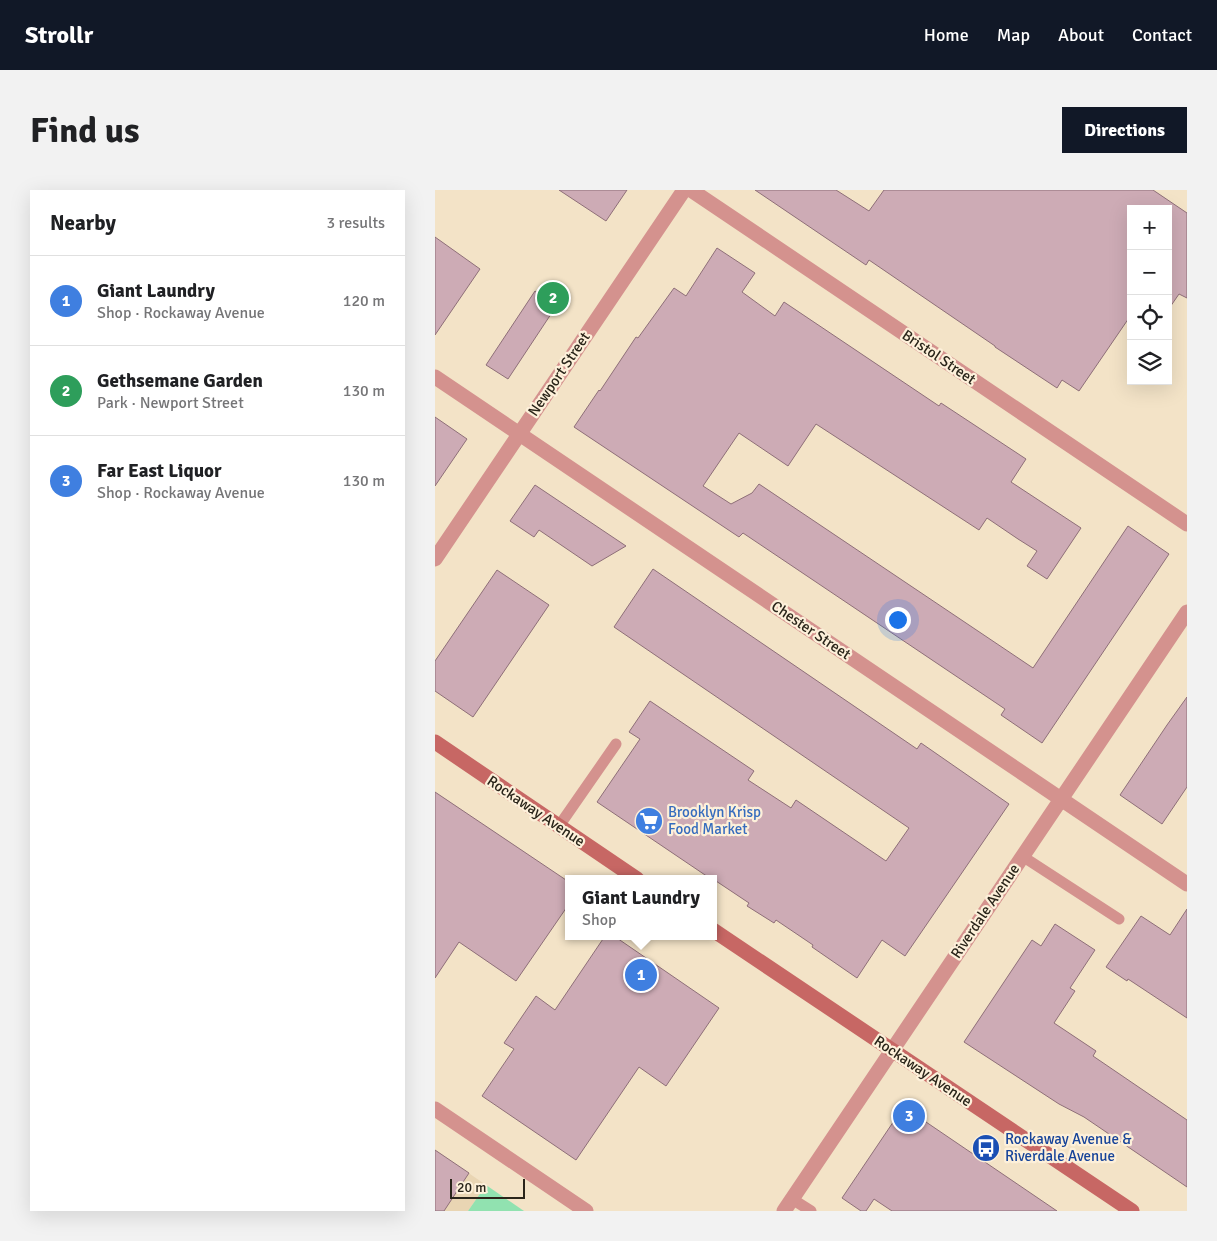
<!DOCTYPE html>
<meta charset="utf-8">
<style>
:root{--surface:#fff;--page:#f2f2f2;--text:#202124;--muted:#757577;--line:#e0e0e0;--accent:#111827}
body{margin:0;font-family:Signika,sans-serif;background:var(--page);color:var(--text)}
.controls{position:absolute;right:15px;top:15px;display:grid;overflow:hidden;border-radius:0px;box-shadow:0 5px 20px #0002}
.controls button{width:45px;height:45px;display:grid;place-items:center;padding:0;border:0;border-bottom:1px solid var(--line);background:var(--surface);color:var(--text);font:25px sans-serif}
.scale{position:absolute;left:15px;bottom:12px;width:75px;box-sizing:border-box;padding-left:5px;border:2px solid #2a251a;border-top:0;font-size:14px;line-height:18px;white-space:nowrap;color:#2a251a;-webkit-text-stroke:4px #fdf0da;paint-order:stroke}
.you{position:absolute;left:462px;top:429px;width:18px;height:18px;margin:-12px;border:4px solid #fff;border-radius:50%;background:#1a73e8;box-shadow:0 0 0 8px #1a73e833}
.badge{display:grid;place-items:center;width:32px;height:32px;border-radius:50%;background:var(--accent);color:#fff;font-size:16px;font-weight:700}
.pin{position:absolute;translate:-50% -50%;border:2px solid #fff;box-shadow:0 1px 5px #0006}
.popup{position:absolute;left:130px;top:685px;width:152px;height:65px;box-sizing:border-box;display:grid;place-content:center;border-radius:0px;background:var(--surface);filter:drop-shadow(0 1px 4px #0005);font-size:16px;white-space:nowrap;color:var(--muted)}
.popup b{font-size:19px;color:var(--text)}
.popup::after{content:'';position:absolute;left:50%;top:100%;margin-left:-10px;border:10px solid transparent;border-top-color:var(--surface)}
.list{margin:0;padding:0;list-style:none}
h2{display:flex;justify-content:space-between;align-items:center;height:65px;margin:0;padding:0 20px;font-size:21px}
h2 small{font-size:16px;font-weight:400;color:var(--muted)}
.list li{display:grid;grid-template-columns:32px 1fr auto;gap:15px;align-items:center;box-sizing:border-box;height:90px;padding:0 20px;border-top:1px solid var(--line)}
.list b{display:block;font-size:19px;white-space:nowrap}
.list p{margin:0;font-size:16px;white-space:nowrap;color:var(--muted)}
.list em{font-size:16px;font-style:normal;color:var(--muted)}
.icon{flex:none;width:28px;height:28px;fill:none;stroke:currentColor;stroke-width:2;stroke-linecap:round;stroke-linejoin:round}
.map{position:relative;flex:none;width:752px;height:1021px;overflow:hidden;border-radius:0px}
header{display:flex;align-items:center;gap:30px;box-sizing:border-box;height:70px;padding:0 25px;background:var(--accent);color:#fff}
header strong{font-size:24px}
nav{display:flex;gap:28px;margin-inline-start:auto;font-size:18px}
.intro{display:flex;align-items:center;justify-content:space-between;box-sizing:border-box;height:120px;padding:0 30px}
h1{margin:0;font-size:35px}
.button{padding:12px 22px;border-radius:0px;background:var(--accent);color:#fff;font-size:18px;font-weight:700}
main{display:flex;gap:30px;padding:0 30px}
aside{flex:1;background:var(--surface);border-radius:0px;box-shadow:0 5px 20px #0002}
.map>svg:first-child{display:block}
.built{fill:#e9d5b3}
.green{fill:#91e2b0}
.building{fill:#cdabb5;stroke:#8e6f78}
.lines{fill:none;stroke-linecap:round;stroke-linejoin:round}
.lane{stroke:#d4928e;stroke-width:11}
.street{stroke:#d4928e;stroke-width:15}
.secondary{stroke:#c76764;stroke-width:15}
.labels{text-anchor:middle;stroke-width:4.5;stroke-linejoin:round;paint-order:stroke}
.street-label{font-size:15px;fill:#2a251a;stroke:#fdf0da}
.shop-label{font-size:15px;fill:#366cbe;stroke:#fdf0da;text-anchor:start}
.transit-label{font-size:15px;fill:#164399;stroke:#fdf0da;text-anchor:start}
</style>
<header>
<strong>Strollr</strong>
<nav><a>Home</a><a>Map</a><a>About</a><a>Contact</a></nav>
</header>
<div class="intro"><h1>Find us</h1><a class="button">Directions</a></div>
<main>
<aside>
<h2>Nearby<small>3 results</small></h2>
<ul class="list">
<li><span class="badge" style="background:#3f7fe0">1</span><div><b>Giant Laundry</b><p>Shop · Rockaway Avenue</p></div><em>120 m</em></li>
<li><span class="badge" style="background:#2e9e5b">2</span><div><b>Gethsemane Garden</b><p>Park · Newport Street</p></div><em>130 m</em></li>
<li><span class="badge" style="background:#3f7fe0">3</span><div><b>Far East Liquor</b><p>Shop · Rockaway Avenue</p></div><em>130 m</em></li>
</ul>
</aside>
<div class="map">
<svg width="752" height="1021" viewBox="0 0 752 1021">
<rect width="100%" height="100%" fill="#f3e3c7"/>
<path class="built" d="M0,960L51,995L33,1021H0Z"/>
<path class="green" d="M51,995L89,1021H33Z"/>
<path class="building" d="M124,0H192L171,31Z
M320,0H401L434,21L449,0H718L752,23V108L744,104L733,120V19H696V125L644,201L627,190L622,198L560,157V156L434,70L431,75Z
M0,47L45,79L0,145Z
M282,58L320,83L307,102L340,126L349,112L504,216L506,213L591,269L576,292L646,338L612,389L592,376L602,361L583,349L552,328L544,340L381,234L353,276L304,243L268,296L296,314L317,303L324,294L598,478L693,336L734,364L607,553L566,525L570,519L308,343L304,347L139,237L164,200L165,201L201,147L203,148L239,98L251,106Z
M100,101L122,115L73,189L51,175Z
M0,227L32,249L0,296Z
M100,295L191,356L157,376L104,340L99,347L75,331Z
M218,379L482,559L486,553L574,614L470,766L447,750L422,788L377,757L378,755L341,730L339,733L312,716L314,713L278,689H276L162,612L205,549L194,542L215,511L319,581L313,590L356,618L361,610L451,671L474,638L179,437Z
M62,380L114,415L38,527L0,501V471Z
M752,507V597L727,634L685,605L732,535Z
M0,602L134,692V714L81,791L24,752L0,788Z
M752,719V828L693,789L692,791L671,777L706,726L735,745Z
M620,734L660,760L635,798L640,801L619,833L661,861L658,866L752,930V997L649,927L624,914L529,852L597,750L606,756Z
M170,746H179L284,818L231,896L204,877L141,970L47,906L79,859L69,853L101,806L120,820Z
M469,916L491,932L622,1021H457L439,1009L431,1021H426L407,1008Z
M0,960L34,983L9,1021H0Z"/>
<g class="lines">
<path class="lane" d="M124,636L181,554
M587,666L684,729
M357,1009L376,1021"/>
<path class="street" d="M256,0L752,334
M0,187L752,694
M0,369L249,0
M0,919L151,1021
M349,1021L752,422"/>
<path class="secondary" d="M0,552L202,689
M278,740L697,1021"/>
</g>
<defs>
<symbol id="supermarket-disc" viewBox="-11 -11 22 22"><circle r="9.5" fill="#3f7fe0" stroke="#fdf0da"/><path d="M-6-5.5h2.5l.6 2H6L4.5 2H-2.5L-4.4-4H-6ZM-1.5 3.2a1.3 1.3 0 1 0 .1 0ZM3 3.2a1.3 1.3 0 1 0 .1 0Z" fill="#fff"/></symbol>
<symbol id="bus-disc" viewBox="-11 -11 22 22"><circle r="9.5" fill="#1a4fb4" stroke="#fdf0da"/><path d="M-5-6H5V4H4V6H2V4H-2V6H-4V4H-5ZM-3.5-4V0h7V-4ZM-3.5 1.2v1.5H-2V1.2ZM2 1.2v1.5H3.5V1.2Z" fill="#fff"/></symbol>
</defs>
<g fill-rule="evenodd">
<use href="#supermarket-disc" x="198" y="615" width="32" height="32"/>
<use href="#bus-disc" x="535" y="942" width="32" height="32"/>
</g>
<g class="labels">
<g class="street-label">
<text transform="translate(504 167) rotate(34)" y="5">Bristol Street</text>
<text transform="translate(124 184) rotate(-56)" y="5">Newport Street</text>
<text transform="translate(376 440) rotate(34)" y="5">Chester Street</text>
<text transform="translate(101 621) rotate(34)" y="5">Rockaway Avenue</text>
<text transform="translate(550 721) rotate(-56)" y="5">Riverdale Avenue</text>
<text transform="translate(488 881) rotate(34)" y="5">Rockaway Avenue</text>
</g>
<g class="shop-label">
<text x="233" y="627">Brooklyn Krisp<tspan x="233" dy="17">Food Market</tspan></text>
</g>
<g class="transit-label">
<text x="570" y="954">Rockaway Avenue &amp;<tspan x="570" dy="17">Riverdale Avenue</tspan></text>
</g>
</g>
</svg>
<div class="controls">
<button>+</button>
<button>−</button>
<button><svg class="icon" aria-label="locate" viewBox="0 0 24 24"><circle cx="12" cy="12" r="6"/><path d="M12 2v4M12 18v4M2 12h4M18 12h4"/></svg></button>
<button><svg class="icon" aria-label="layers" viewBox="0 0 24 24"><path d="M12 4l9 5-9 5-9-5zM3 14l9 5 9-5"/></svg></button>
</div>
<div class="scale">20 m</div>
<div class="you"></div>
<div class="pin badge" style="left:206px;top:785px;background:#3f7fe0">1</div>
<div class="popup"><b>Giant Laundry</b>Shop</div>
<div class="pin badge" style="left:118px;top:108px;background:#2e9e5b">2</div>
<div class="pin badge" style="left:474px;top:926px;background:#3f7fe0">3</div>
</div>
</main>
